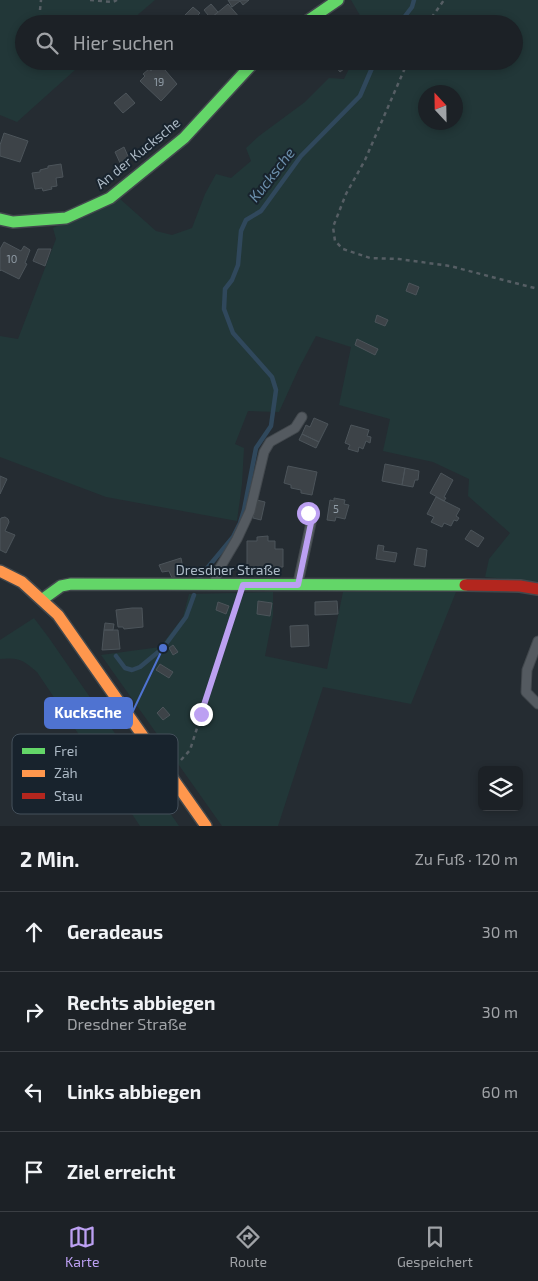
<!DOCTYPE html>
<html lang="de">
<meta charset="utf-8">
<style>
:root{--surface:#1c2126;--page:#292e32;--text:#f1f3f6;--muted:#a0a3a7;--line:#3a3e43;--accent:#bca0f2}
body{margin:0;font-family:"Exo 2",sans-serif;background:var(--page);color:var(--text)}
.controls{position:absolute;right:15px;bottom:15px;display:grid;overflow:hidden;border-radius:8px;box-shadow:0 2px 8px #0003}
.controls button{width:45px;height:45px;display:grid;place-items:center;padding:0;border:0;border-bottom:1px solid var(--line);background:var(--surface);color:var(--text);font:25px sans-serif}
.compass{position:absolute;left:418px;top:85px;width:45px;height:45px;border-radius:50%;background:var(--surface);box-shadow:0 2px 8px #0003;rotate:338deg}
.stop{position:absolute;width:15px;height:15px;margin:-11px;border:4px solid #bca0f2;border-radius:50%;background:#fff}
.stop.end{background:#bca0f2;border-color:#fff;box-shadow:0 1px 5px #0008}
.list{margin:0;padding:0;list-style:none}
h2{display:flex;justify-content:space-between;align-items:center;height:65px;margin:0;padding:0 20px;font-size:21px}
h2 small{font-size:16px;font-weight:400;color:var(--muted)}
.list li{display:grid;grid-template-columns:32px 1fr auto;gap:15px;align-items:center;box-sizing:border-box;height:80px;padding:0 20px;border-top:1px solid var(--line)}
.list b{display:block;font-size:19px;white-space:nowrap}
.list p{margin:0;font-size:16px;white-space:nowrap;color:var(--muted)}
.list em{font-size:16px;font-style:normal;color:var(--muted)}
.icon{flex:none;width:28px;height:28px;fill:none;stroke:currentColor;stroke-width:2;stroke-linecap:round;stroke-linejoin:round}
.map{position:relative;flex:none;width:538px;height:826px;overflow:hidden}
.search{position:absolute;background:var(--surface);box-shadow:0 2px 8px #0003;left:15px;right:15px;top:15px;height:55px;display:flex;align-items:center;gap:12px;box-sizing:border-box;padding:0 18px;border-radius:28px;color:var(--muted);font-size:19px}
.sheet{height:385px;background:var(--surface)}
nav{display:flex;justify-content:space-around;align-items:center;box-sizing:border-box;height:70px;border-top:1px solid var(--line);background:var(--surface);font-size:14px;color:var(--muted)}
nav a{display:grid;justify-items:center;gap:2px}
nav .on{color:var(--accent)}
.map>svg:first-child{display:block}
.green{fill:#223738;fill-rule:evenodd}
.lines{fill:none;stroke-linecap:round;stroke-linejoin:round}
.stream{stroke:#30485c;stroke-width:4.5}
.building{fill:#3d4348;stroke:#4c545a}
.lane-casing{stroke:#42484d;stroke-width:11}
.fast-casing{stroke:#42484d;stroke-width:14}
.slow-casing{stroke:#42484d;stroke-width:14}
.jam-casing{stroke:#42484d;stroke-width:14}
.path{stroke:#565e64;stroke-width:2.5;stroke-dasharray:4 4;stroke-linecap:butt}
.lane{stroke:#545a60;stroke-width:9}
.fast{stroke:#63d668;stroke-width:11}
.slow{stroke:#ff974d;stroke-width:11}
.jam{stroke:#b3261e;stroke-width:11}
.route{stroke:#bca0f2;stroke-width:6}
.labels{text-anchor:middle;stroke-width:4;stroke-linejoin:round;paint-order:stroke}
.number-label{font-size:11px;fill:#909ca6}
.street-label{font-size:14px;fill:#acb9c5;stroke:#18232d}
.water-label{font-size:15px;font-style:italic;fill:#6b8eab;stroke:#18232d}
.key{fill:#18232d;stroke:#44505b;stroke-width:1}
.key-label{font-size:14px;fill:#acb9c5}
.leader{fill:none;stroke:#4f73d1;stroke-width:2}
.callout-dot{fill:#4f73d1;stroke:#18232d;stroke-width:2}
.callout{fill:#4f73d1;stroke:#4f73d1;stroke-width:2}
.callout-label{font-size:15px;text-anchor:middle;font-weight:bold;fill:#fff}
</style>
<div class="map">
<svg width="538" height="826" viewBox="0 0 538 826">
<rect width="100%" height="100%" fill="#252c32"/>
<path class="green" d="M0,0H155L127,24H24V61H85L17,122L0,115Z
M351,0H538V582L485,577L489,559L510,533L468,496L469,479L433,462L383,451L390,419L339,405L351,347L316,336L299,368L279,412L248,411L235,444L244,448L242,484L237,521L106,497L0,457V336L18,339L56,239L53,228L119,198L156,231L172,235L192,228L205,194L216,174L231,178L251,161L246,148L259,136L305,102L329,78L344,79L353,61H514V24H365ZM426,92H456V122H426Z
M273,592V615L265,656L327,669L343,592H456L411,704L323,687L278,826H222L101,655L160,647L183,617L189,594Z
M34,618L49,638L179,826H140L37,672C23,660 19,657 0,659V640Z"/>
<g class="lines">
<path class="stream" d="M399,24L412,7L414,0
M199,578L233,537L240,523L244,510L256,448L271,426L276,390L272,377L233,333L224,309L225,289L232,280L238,265L241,231L246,220L261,211L301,156L360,96L375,61
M116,656L125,668L132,670L140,667L163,648L186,617L194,595"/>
</g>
<path class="building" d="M228,0H249L243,5L240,1L232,7Z
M211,4L218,12L211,18L212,20L204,10Z
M228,4L240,18L234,24H216L211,18Z
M193,7L200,13L192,21L185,15Z
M129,61H142L134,68Z
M331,61H352L353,62L340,72Z
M159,63L177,84L161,101L140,81L145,76L143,74L149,69L151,71Z
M126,93L135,103L123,113L114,103Z
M4,133L28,141L20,162L0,156V145Z
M124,147L130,161L121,165L115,152Z
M61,164L63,177L56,178L57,186L51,187L52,189L43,191L42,188L35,189L32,173L40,172V170L48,168V166Z
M4,242L21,251L24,246L30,250L25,263L27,264L19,279L1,270L0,271V249Z
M38,249H51L45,266L33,261Z
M409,283L419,287L416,295L406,291Z
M377,315L388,320L385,326L375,322Z
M357,339L378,349L375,355L355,345Z
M314,418L328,424L319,442L302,434L306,425L310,427Z
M351,425L369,430L367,436L371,437L370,443L366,441L363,449L359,447L358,452L348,449L350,445L345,443Z
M302,434L319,442L316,448L299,440Z
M385,464L405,468L402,485L382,481Z
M288,466L317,472L312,495L301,493V490L291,488V485L284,483Z
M405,468L419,471L418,480H415L413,487L402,485Z
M441,473L453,480L444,497L446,498L444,501L430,493Z
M0,476L7,479L0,494Z
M436,497L460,509L456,516L459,518L457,521L454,520L451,526L444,523L442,527L431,522L434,517L427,514Z
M334,498L345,500L344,504L349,505L345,519L336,517L335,521L327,520L330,500L334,501Z
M257,500L265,502L261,520L253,518Z
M5,517L8,519L9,522L5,531L15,535L6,553L0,550V520L1,518Z
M471,530L484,538L478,547L465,539Z
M268,536V541H275V549H283V567L247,568V541H257V537Z
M378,545L384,546L383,551L397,553L395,562L376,559Z
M417,548L427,550L425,567L414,565Z
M181,558L184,574L172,578L169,571L162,572L159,565Z
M258,601L272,603L270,616L257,614Z
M337,601L338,614L315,615V602Z
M218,602L229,606L226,614L216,610Z
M132,608H142L143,627L124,629L123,627H118L116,610Z
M105,623L114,624L113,630H104Z
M308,625L309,646L291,647L290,626Z
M104,630H118L120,649L102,650Z
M173,645L178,652L173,655L169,648Z
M160,664L173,672L169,678L156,670Z
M163,707L170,715L163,720L157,713Z"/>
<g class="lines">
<defs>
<path id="lane" d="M298,583L311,523L308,513
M214,585L218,571L237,539L250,511L264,452L270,442L295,428L302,417
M538,641L527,670L526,692L538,704"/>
<path id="fast" d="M303,24L338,0
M0,219L13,222L66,218L110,198L184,138L255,61
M43,599L61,586L71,584L465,585"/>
<path id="slow" d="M0,571L22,582L58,615L206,826"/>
<path id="jam" d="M465,585L520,586L538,589"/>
</defs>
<use href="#lane" class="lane-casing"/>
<use href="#fast" class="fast-casing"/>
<use href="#slow" class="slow-casing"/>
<use href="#jam" class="jam-casing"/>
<path class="path" d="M90,0L113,2L117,0
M40,10L41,0
M427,24L444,0
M408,61L365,160L346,194L333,227L335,241L343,249L370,258L399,259L450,266L538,289
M181,760L190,750L237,603"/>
<use href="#lane" class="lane"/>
<use href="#fast" class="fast"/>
<use href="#slow" class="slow"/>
<use href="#jam" class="jam"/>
</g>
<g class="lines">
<path class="route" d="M201,714L243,585H298L311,523L308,513"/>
</g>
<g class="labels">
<g class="number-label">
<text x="159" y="86">19</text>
<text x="12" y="263">10</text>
<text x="336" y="513">5</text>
</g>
<g class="street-label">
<text transform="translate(138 153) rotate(-39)" y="5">An der Kucksche</text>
<text x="228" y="575">Dresdner Straße</text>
</g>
<g class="water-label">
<text transform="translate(272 175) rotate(-52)" y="5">Kucksche</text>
</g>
</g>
<rect x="12" y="734" width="166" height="80" rx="8" class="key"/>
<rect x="22" y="748" width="23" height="6" fill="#63d668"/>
<rect x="22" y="770" width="23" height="7" fill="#ff974d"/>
<rect x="22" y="793" width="23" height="6" fill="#b3261e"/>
<g class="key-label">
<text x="54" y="756">Frei</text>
<text x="54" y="778">Zäh</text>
<text x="54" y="801">Stau</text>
</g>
<path class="leader" d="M163 648L132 713"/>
<circle class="callout-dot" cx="163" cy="648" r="5"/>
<rect class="callout" x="45" y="698" width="87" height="30" rx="5"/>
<g class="callout-label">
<text x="88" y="718">Kucksche</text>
</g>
</svg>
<div class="controls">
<button><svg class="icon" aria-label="layers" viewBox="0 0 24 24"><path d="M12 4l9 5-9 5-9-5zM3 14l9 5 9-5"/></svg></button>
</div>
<svg class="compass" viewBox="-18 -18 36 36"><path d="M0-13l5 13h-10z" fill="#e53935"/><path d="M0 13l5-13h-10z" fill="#a0a3a7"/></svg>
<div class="stop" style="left:308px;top:513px"></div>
<div class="stop end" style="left:201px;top:714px"></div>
<div class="search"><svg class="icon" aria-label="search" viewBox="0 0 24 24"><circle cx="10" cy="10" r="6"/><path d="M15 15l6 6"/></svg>Hier suchen</div>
</div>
<section class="sheet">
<h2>2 Min.<small>Zu Fuß · 120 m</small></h2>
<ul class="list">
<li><svg class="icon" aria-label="ahead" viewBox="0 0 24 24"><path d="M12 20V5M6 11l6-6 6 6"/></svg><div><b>Geradeaus</b></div><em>30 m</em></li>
<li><svg class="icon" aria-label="right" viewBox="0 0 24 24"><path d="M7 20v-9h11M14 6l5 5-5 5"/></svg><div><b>Rechts abbiegen</b><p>Dresdner Straße</p></div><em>30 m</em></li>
<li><svg class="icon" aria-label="left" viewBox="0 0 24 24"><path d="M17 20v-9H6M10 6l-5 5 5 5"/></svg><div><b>Links abbiegen</b></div><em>60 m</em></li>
<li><svg class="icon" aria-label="arrive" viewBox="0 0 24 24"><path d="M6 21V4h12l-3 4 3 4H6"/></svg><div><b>Ziel erreicht</b></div></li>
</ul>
</section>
<nav>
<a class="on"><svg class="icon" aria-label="map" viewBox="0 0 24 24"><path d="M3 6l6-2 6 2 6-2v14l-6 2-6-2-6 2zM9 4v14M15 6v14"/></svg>Karte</a>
<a><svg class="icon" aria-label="directions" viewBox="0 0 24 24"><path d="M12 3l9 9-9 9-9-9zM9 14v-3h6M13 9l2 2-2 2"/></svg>Route</a>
<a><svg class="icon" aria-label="saved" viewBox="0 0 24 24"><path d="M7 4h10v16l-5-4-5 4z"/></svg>Gespeichert</a>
</nav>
